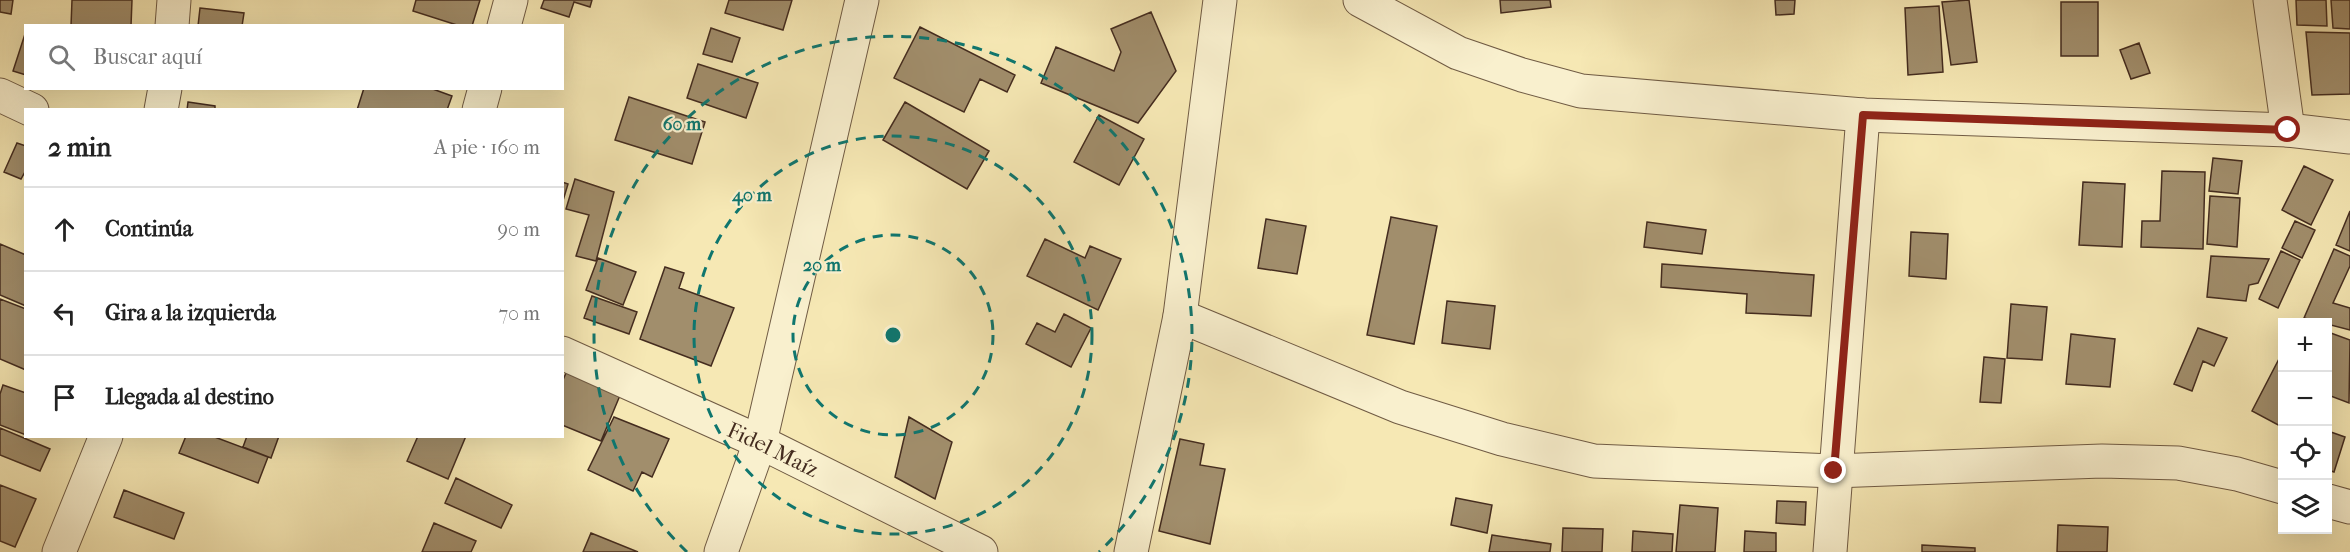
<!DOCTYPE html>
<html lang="es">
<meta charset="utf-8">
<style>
:root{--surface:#fff;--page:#f6f6f6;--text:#222;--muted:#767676;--line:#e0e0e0}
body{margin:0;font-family:"IM FELL French Canon",serif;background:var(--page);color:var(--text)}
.controls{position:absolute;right:18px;bottom:18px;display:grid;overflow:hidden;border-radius:0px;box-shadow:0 6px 24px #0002}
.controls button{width:54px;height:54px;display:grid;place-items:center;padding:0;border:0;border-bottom:2px solid var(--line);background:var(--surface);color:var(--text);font:30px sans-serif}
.stop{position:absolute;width:18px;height:18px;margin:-14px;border:4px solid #8f2418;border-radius:50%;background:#fff}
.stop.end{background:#8f2418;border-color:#fff;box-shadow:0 2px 6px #0008}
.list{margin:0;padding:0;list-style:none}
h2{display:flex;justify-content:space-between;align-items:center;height:78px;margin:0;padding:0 24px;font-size:26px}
h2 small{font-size:20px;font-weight:400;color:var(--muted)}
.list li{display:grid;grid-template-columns:39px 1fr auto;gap:18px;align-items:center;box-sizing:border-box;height:84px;padding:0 24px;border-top:2px solid var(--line)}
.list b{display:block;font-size:22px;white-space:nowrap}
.list em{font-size:20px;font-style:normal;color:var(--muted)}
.icon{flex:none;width:33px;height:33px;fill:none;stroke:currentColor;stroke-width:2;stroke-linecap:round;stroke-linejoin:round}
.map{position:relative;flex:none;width:2350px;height:552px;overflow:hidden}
.search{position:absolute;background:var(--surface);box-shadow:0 6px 24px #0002;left:24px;top:24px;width:540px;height:66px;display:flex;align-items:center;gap:15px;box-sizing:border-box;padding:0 21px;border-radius:0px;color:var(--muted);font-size:22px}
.panel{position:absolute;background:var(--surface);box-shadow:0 6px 24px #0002;left:24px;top:108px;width:540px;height:330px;border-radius:0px}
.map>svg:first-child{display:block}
.building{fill:#a18e6c;stroke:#442c1f;stroke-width:1.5}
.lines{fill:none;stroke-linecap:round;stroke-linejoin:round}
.minor-casing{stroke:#705b44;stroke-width:35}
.minor{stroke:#f9f0ce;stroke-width:33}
.route{stroke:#8f2418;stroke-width:8}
.ring{fill:none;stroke:#0f766e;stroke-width:3;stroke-dasharray:10 8}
.labels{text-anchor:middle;stroke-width:4.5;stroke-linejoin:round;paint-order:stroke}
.street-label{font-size:22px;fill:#442c1f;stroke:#f9f0ce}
.centre{fill:#0f766e;stroke:#f9f0ce;stroke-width:3}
.ring-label{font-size:18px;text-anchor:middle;font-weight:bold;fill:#0f766e;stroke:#f9f0ce;stroke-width:4.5;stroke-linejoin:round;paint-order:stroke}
</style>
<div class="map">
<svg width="2350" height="552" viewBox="0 0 2350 552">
<rect width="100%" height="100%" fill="#f6e8b4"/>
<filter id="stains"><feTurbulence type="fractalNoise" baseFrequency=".00333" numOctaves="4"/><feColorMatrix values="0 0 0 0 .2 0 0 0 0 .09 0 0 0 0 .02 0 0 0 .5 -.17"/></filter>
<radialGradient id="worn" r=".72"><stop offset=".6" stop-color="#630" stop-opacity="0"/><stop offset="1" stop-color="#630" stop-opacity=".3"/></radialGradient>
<path class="building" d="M0,0H13L11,14L0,12Z
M72,0H132L131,26H71Z
M416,0H480L472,26H460L413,11Z
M544,0H592L590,7L574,2L569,17L541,8Z
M729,0H792L783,30L725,13Z
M1500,0H1550L1551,7L1501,13Z
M1775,0H1795L1794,14L1776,15Z
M1969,0L1977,62L1951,65L1942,2Z
M2296,0H2326L2327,26L2297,25Z
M2331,0H2350V29L2333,28Z
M2061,2H2098V56H2061Z
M1939,6L1943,72L1908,75L1905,8Z
M200,8L244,13L242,26H198Z
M1151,12L1176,71L1138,123L1041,83L1056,47L1114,71L1121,52L1111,29Z
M920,27L1015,75L1007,92L980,79L964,112L894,78Z
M711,28L740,38L732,62L703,54Z
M26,31V75L13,71Z
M2306,32L2350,33V94L2312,95Z
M2139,43L2150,73L2131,79L2120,50Z
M698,64L758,83L746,118L687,98Z
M364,88H430L452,96L447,110H357Z
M629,97L705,122L692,164L615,140Z
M188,102L215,106V110H187Z
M905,102L989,151L967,189L883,140Z
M1099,115L1144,139L1119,185L1074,162Z
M17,143L26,146V170L21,179L4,172Z
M2213,158L2242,161L2238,194L2209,191Z
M2304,166L2333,180L2311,225L2282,210Z
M2162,171L2205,172L2203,249L2141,247L2142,221H2160Z
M575,179L614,192L596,261L576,256L589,215L566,209Z
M562,182L568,184L562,204Z
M2083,182L2125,184L2122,247L2079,245Z
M2210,196L2240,198L2237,247L2207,244Z
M2350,211V251L2336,245Z
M1391,217L1437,226L1414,344L1367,335Z
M1266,219L1306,226L1297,274L1258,268Z
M2295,221L2315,230L2302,258L2282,248Z
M1647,222L1706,230L1702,254L1644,247Z
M1911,232L1948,234L1946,279L1909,276Z
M1045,239L1085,258L1090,246L1121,259L1098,310L1027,276Z
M0,244L26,255V306L0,295Z
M2334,249L2350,256V266L2333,303L2350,308V330L2304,318Z
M2281,251L2300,260L2278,308L2259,299Z
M2211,256L2269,259L2258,283L2249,285L2246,301L2207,297Z
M598,258L636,272L623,305L586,290Z
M1662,264L1814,275L1811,316L1746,313L1747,294L1661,287Z
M665,267L684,273L679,288L734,308L711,366L640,339Z
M592,296L637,312L629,334L584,318Z
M0,299L26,309V370L0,359Z
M1447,301L1495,306L1490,349L1442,343Z
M2011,304L2047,307L2042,360L2007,358Z
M1064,314L1091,328L1071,367L1026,344L1037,323L1055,332Z
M2198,328L2227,338L2214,366L2203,361L2192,391L2174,384Z
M2328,332L2350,340L2349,403L2328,395Z
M2071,334L2115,339L2110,387L2066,384Z
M1984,357L2005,359L2001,403L1980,402Z
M2280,357L2282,358V427L2252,411Z
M567,371L621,393L601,441L562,425V382Z
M3,385L26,393V435L0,425V394Z
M614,417L669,439L652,477L642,472L633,491L588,470Z
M909,417L952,442L935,499L895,477Z
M0,428L50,449L40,471L0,455Z
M2328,431L2345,437L2334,472L2328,470Z
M186,436H212L268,457L258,483L179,453Z
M247,436H279L271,458L243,447Z
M418,436H466L448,479L407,461Z
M1180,439L1204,444L1200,465L1225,469L1210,544L1159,531Z
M456,478L512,505L501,528L445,503Z
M0,485L36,499L15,547L0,541Z
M124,490L184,513L174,539L114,517Z
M1456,498L1492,505L1487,533L1451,525Z
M1777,501L1806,502L1805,525L1776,523Z
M1680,505L1718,508L1715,552H1676Z
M434,523L476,541L471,552H422Z
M2058,525L2108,527L2107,552H2057Z
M1563,528L1603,529L1602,552H1562Z
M1633,531L1673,534L1672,552H1632Z
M1745,531L1776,533V552H1744Z
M591,533L638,552H583Z
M1492,535L1551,544L1550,552H1489Z
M1922,545L1975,548V552H1922Z"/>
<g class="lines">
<defs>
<g id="minor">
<path d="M1360,0L1458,53L1522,75L1581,91L1863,115L2288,130L2350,137"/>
<path d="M2270,0L2288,130"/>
<path d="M172,26L174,0"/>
<path d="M504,26L511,0"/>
<path d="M0,95L32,110"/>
<path d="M161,110L165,88"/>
<path d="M479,110L485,88"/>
<path d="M1180,316L1400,407L1502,439L1594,461L1834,471L2102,461L2178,463L2237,474L2282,487"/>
<path id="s1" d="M562,353L760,442L981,552"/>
<path d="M2328,501L2350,507"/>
<path d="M59,552L106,436"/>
<path d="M721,552L760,442L862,0"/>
<path d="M1131,552L1180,316L1220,0"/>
<path d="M1830,552L1863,115"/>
</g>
</defs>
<use href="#minor" class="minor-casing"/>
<use href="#minor" class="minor"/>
</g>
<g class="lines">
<path class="route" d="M1834,471L1863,115L2288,130"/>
</g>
<g class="ring">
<circle cx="893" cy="335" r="100"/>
<circle cx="893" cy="335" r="199"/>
<path d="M687 552A299 299 0 1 1 1099 552"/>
</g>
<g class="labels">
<g class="street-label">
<text dy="8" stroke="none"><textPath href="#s1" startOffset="232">Fidel Maíz</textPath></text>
</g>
</g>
<circle cx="893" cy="335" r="9" class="centre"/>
<g class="ring-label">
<text x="682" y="130">60 m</text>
<text x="752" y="201">40 m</text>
<text x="822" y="271">20 m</text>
</g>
<rect width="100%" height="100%" filter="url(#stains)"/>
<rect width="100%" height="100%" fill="url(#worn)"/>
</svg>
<div class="controls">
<button>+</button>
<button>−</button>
<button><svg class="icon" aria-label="locate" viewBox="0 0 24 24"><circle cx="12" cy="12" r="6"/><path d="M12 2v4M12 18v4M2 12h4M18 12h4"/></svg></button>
<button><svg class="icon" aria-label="layers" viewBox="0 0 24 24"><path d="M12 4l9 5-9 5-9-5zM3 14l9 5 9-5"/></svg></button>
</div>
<div class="stop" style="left:2288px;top:130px"></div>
<div class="stop end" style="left:1834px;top:471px"></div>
<div class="search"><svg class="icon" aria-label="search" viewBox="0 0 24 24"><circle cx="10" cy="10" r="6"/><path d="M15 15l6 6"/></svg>Buscar aquí</div>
<section class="panel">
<h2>2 min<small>A pie · 160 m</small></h2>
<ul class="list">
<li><svg class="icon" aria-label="ahead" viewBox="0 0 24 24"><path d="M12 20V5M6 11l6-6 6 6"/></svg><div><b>Continúa</b></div><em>90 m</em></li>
<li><svg class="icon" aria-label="left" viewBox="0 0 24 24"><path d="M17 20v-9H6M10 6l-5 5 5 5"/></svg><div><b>Gira a la izquierda</b></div><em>70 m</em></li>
<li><svg class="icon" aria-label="arrive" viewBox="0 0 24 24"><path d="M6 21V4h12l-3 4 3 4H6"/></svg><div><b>Llegada al destino</b></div></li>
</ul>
</section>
</div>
